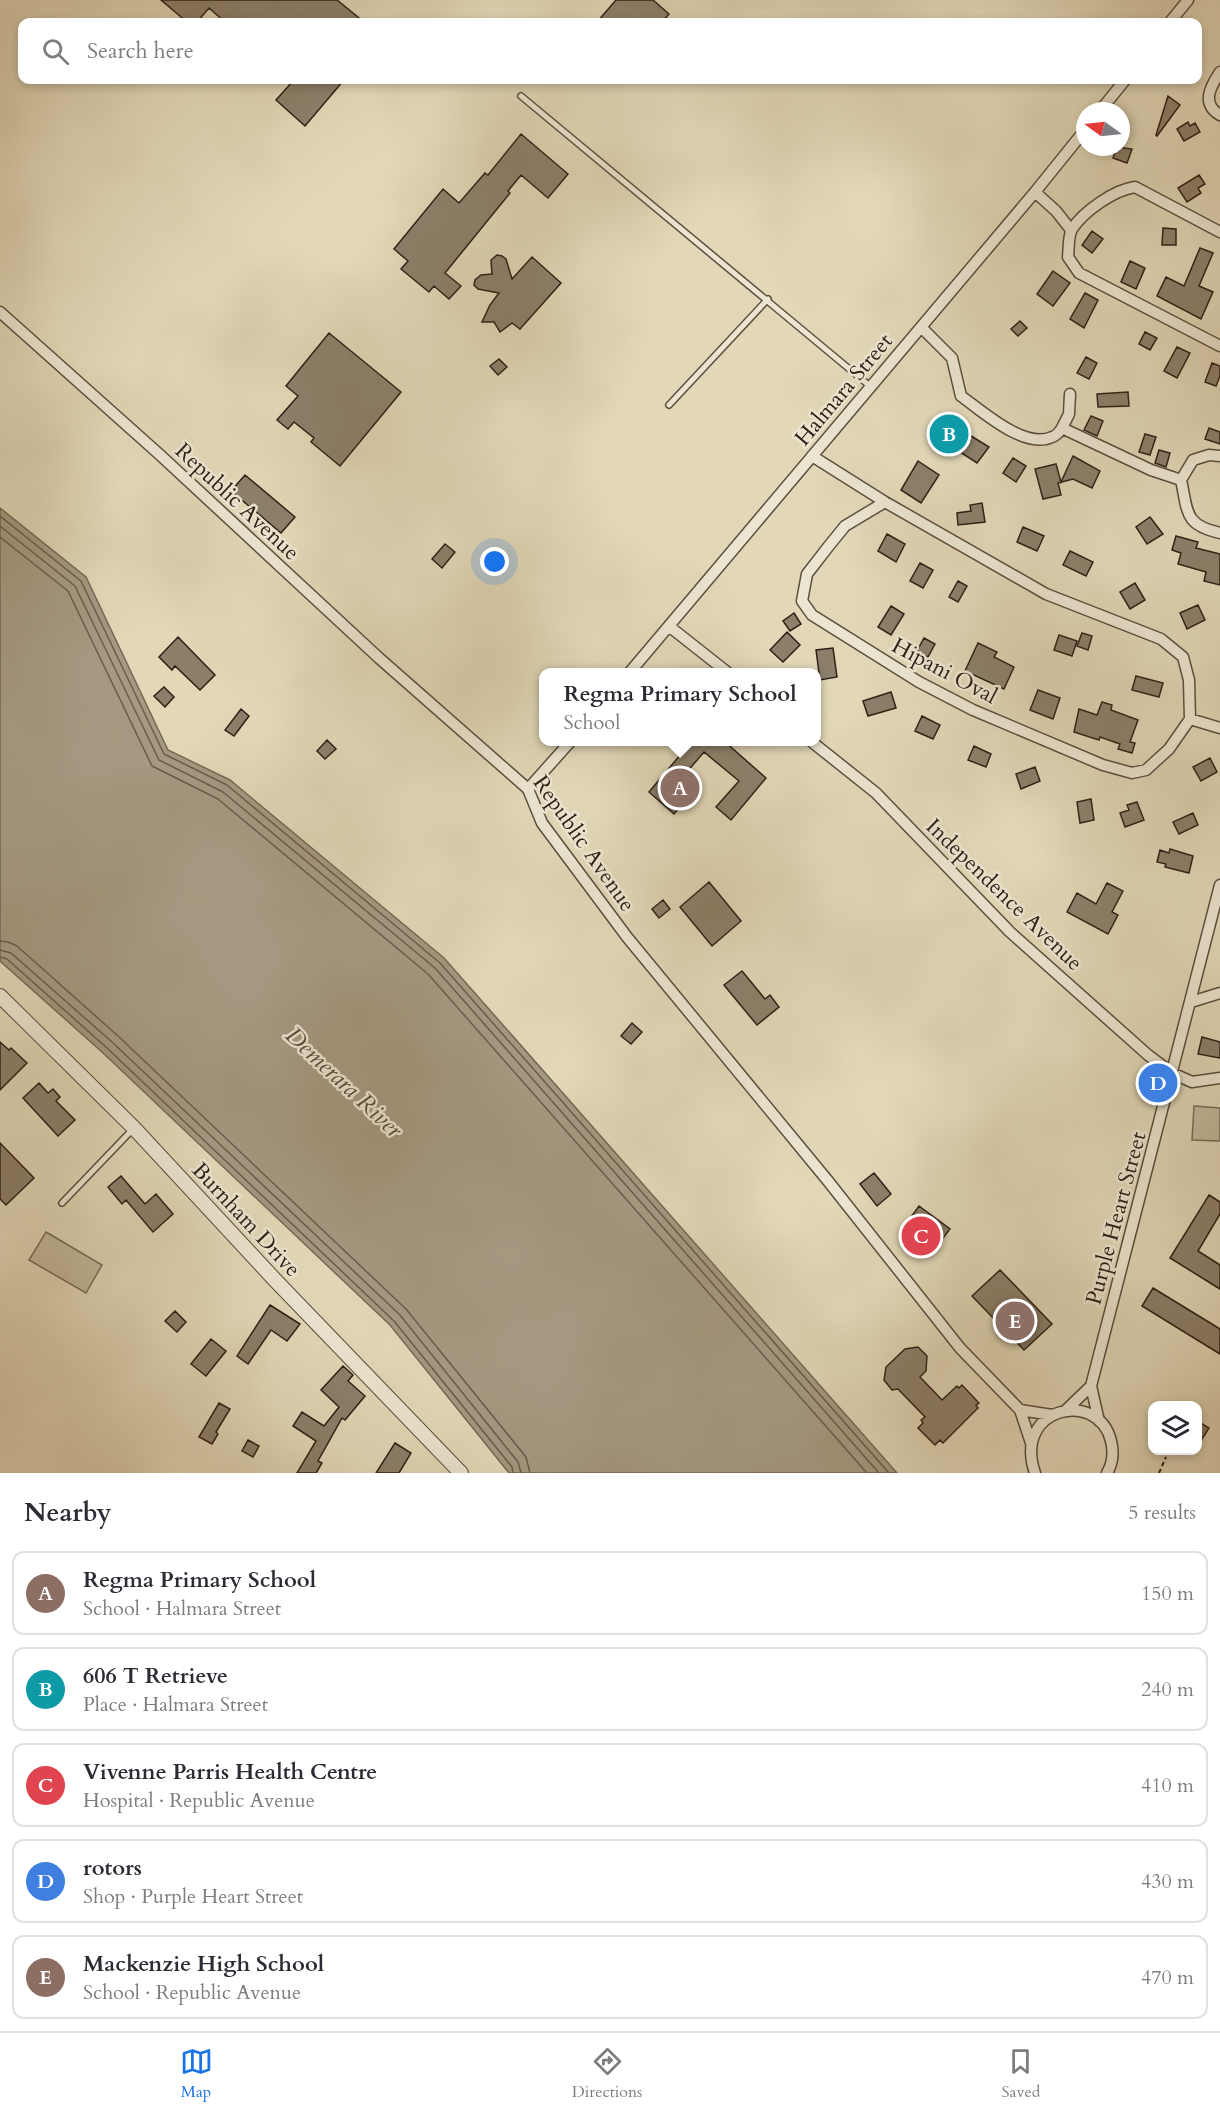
<!DOCTYPE html>
<meta charset="utf-8">
<style>
:root{--surface:#fff;--page:#f2f2f3;--text:#2b2b33;--muted:#7c7c81;--line:#e1e1e2;--accent:#1a73e8}
body{margin:0;font-family:Cardo,serif;background:var(--page);color:var(--text)}
.controls{position:absolute;right:18px;bottom:18px;display:grid;overflow:hidden;border-radius:12px;box-shadow:0 3px 9px #0003}
.controls button{width:54px;height:54px;display:grid;place-items:center;padding:0;border:0;border-bottom:2px solid var(--line);background:var(--surface);color:var(--text);font:30px sans-serif}
.compass{position:absolute;left:1076px;top:102px;width:54px;height:54px;border-radius:50%;background:var(--surface);box-shadow:0 3px 9px #0003;rotate:285deg}
.you{position:absolute;left:495px;top:562px;width:21px;height:21px;margin:-15px;border:4px solid #fff;border-radius:50%;background:#1a73e8;box-shadow:0 0 0 9px #1a73e833}
.badge{display:grid;place-items:center;width:39px;height:39px;border-radius:50%;background:var(--accent);color:#fff;font-size:20px;font-weight:700}
.pin{position:absolute;translate:-50% -50%;border:3px solid #fff;box-shadow:0 2px 6px #0006}
.popup{position:absolute;left:539px;top:668px;width:282px;height:78px;box-sizing:border-box;display:grid;place-content:center;border-radius:12px;background:var(--surface);filter:drop-shadow(0 2px 4px #0005);font-size:20px;white-space:nowrap;color:var(--muted)}
.popup b{font-size:22px;color:var(--text)}
.popup::after{content:'';position:absolute;left:50%;top:100%;margin-left:-12px;border:12px solid transparent;border-top-color:var(--surface)}
.list{margin:0;padding:0;list-style:none}
h2{display:flex;justify-content:space-between;align-items:center;height:78px;margin:0;padding:0 24px;font-size:26px}
h2 small{font-size:20px;font-weight:400;color:var(--muted)}
.list li{display:grid;grid-template-columns:39px 1fr auto;gap:18px;align-items:center;box-sizing:border-box;height:84px;margin:0 12px 12px;padding:0 12px;border:2px solid var(--line);border-radius:12px}
.list b{display:block;font-size:22px;white-space:nowrap}
.list p{margin:0;font-size:20px;white-space:nowrap;color:var(--muted)}
.list em{font-size:20px;font-style:normal;color:var(--muted)}
.icon{flex:none;width:33px;height:33px;fill:none;stroke:currentColor;stroke-width:2;stroke-linecap:round;stroke-linejoin:round}
.map{position:relative;flex:none;width:1220px;height:1473px;overflow:hidden}
.search{position:absolute;background:var(--surface);box-shadow:0 3px 9px #0003;left:18px;right:18px;top:18px;height:66px;display:flex;align-items:center;gap:15px;box-sizing:border-box;padding:0 21px;border-radius:12px;color:var(--muted);font-size:22px}
.sheet{height:558px;background:var(--surface)}
nav{display:flex;justify-content:space-around;align-items:center;box-sizing:border-box;height:84px;border-top:2px solid var(--line);background:var(--surface);font-size:16px;color:var(--muted)}
nav a{display:grid;justify-items:center;gap:3px}
nav .on{color:var(--accent)}
.map>svg:first-child{display:block}
.green{fill:#c3b99d;stroke:#786c5a;stroke-width:1.5}
.water{fill:#a59981;stroke:#756957;stroke-width:1.5}
.lines{fill:none;stroke-linecap:round;stroke-linejoin:round}
.shore{stroke:#6a5c4c;stroke-width:1.5}
.building{fill:#8c806b;stroke:#2e2017;stroke-width:1.5}
.service-casing{stroke:#5b4e3f;stroke-width:8}
.minor-casing{stroke:#5b4e3f;stroke-width:13}
.tertiary-casing{stroke:#5b4e3f;stroke-width:16}
.path{stroke:#2e2017;stroke-width:2;stroke-dasharray:4.5 3;stroke-linecap:butt}
.service{stroke:#ece6d1;stroke-width:5}
.minor{stroke:#ece6d1;stroke-width:10}
.tertiary{stroke:#ece6d1;stroke-width:14}
.labels{text-anchor:middle;stroke-width:5;stroke-linejoin:round;paint-order:stroke}
.street-label{font-size:22px;fill:#2e2017;stroke:#ece6d1}
.water-label{font-size:24px;font-style:italic;fill:#584a3c;stroke:#ece6d1}
</style>
<div class="map">
<svg width="1220" height="1473" viewBox="0 0 1220 1473">
<rect width="100%" height="100%" fill="#e2d8b8"/>
<filter id="stains"><feTurbulence type="fractalNoise" baseFrequency=".00333" numOctaves="4"/><feColorMatrix values="0 0 0 0 .2 0 0 0 0 .09 0 0 0 0 .02 0 0 0 .5 -.17"/></filter>
<radialGradient id="worn" r=".72"><stop offset=".6" stop-color="#630" stop-opacity="0"/><stop offset="1" stop-color="#630" stop-opacity=".3"/></radialGradient>
<path class="green" d="M1194,1106L1220,1108V1141L1192,1140Z
M46,1232L102,1265L86,1293L29,1260Z"/>
<path class="water" d="M0,508L86,577L168,750L230,780L444,958L897,1473H509L390,1325L102,1052L0,961Z"/>
<g class="lines">
<path class="shore" d="M0,516L81,581L164,754L227,785L440,963L889,1473
M0,526L75,586L159,760L223,792L435,968L879,1473
M0,537L68,591L152,766L218,799L428,974L867,1473
M0,941L8,942L17,946L118,1036L406,1309L526,1457L530,1473
M0,950L11,953L112,1042L400,1315L518,1462L521,1473
M0,957L7,959L107,1048L394,1321L512,1467L513,1473"/>
</g>
<path class="building" d="M161,0H337L364,22H225L209,8L197,22H187Z
M616,0H653L669,14L662,22H597Z
M294,80H344L305,126L276,100Z
M1168,96L1180,105L1157,136L1156,135Z
M1188,122L1190,126L1195,123L1200,132L1184,141L1177,129Z
M521,134L568,174L548,198L521,175L508,191L510,193L445,273L461,286L449,299L434,286L429,292L401,269L408,261L394,249L443,189L459,203L485,173L488,175Z
M1117,147L1132,149L1127,163L1113,158Z
M1199,175L1205,184L1198,188L1201,193L1187,202L1178,188Z
M1163,228L1176,229V245H1162Z
M1092,231L1103,239L1092,253L1082,245Z
M1200,248L1213,253L1199,286L1213,292L1201,319L1157,296L1166,277L1184,286Z
M497,255L502,256L506,259L512,279L532,257L561,283L520,329L512,323L500,332L494,322H482L490,305L499,293L478,289L474,285L475,280L481,275L492,274L491,260Z
M1130,261L1145,268L1136,289L1121,282Z
M1053,271L1070,283L1053,306L1037,294Z
M1085,293L1098,300L1084,328L1070,319Z
M1020,321L1027,328L1018,336L1011,329Z
M1145,332L1157,338L1150,350L1139,344Z
M329,333L401,392L340,466L311,442L314,438L294,422L288,429L277,420L298,396L286,386Z
M1177,347L1190,353L1177,378L1164,371Z
M1086,357L1097,363L1089,379L1077,373Z
M499,359L507,367L498,375L490,366Z
M1212,363L1220,366V376L1216,386L1205,382Z
M1128,392L1129,406L1098,407L1097,394Z
M1091,416L1103,421L1097,436L1084,430Z
M947,421L989,447L977,463L937,437Z
M1209,428L1220,432V444L1205,439Z
M1145,434L1156,437L1150,455L1139,452Z
M1159,450L1170,453L1166,467L1155,463Z
M1073,456L1100,471L1092,488L1073,479L1058,483L1061,495L1043,499L1035,469L1056,464L1061,482Z
M1013,458L1026,466L1016,482L1003,473Z
M918,461L939,475L921,503L901,490Z
M245,475L295,517L281,533L231,491Z
M982,503L985,522L958,525L957,513L971,511L970,505Z
M1150,517L1163,534L1147,544L1136,527Z
M1023,527L1044,536L1037,551L1017,542Z
M887,534L905,544L896,562L878,551Z
M1176,536L1198,542L1196,548L1220,554V585L1204,581L1206,572L1178,564L1181,553L1172,550Z
M445,544L455,552L442,568L432,559Z
M1070,551L1093,562L1086,576L1063,565Z
M920,563L933,570L923,588L910,581Z
M958,581L967,586L958,602L949,597Z
M1135,583L1145,600L1130,609L1120,592Z
M1198,605L1205,620L1187,629L1180,613Z
M891,606L904,614L891,635L878,627Z
M794,613L801,624L790,631L783,621Z
M787,632L800,645L783,662L770,650Z
M1082,633L1092,636L1088,650L1077,646Z
M1059,635L1077,641L1072,656L1054,650Z
M178,637L215,675L200,690L175,666L172,670L159,657Z
M924,638L935,644L928,657L917,651Z
M978,643L997,652L994,657L1014,667L1004,689L965,671Z
M833,648L837,677L820,680L816,650Z
M1136,676L1163,683L1159,697L1132,690Z
M164,687L174,697L165,707L154,696Z
M1038,690L1060,698L1053,719L1030,710Z
M891,692L896,708L868,716L863,701Z
M1102,702L1112,705L1111,710L1138,720L1130,742L1135,743L1132,753L1118,749L1120,744L1100,737L1099,740L1074,732L1079,709L1097,715Z
M241,709L249,716L234,736L225,730Z
M922,716L940,725L933,739L915,731Z
M327,740L336,749L325,759L317,751Z
M692,741H724L766,778L731,820L716,807L739,781L704,752L674,787L687,799L674,814L649,792Z
M974,746L991,754L986,767L968,760Z
M1210,758L1217,772L1201,781L1193,767Z
M1035,767L1040,781L1021,789L1016,774Z
M1091,799L1094,820L1080,823L1077,802Z
M1137,802L1144,820L1125,827L1120,813L1129,810L1127,805Z
M1193,813L1198,825L1179,834L1173,822Z
M1170,849L1193,856L1189,873L1165,867L1166,864L1157,862L1160,850L1169,853Z
M709,882L741,921L712,946L680,907Z
M1107,883L1123,891L1112,912L1118,915L1108,934L1067,912L1077,893L1096,904Z
M663,900L670,909L659,918L652,909Z
M742,971L765,999L770,995L779,1007L757,1025L724,985Z
M632,1023L642,1032L631,1044L621,1036Z
M1202,1037L1220,1042V1058L1198,1054Z
M0,1042L9,1050L11,1048L27,1063L0,1090Z
M39,1083L48,1093L53,1089L60,1097L56,1101L75,1120L58,1136L23,1098Z
M0,1143L34,1178L6,1205L0,1199Z
M874,1173L891,1194L877,1206L860,1184Z
M121,1176L145,1204L156,1194L173,1214L153,1232L126,1200L122,1204L108,1187Z
M1209,1195L1220,1202V1214L1198,1251L1220,1265V1289L1170,1258Z
M919,1206L950,1229L934,1250L903,1228Z
M1000,1270L1052,1324L1024,1350L972,1296Z
M1153,1288L1220,1329V1354L1142,1306Z
M270,1305L300,1324L287,1341L271,1330L248,1364L237,1356Z
M175,1311L186,1322L177,1332L165,1321Z
M211,1339L226,1351L206,1376L191,1364Z
M918,1347L927,1356L926,1371L920,1377L942,1400L957,1386L959,1388L962,1385L979,1403L976,1405L978,1408L943,1443L940,1440L935,1445L918,1428L923,1423L921,1420L925,1417L898,1389L892,1390L884,1380L886,1367L905,1349Z
M343,1366L353,1375L348,1381L365,1396L345,1420L342,1418L318,1461L322,1463L316,1473H297L316,1441L293,1426L302,1412L324,1426L339,1407L321,1390Z
M219,1403L230,1409L216,1432L218,1434L212,1444L199,1437Z
M1197,1421L1209,1428L1197,1447Z
M248,1440L259,1446L253,1457L242,1451Z
M395,1443L411,1453L399,1473H376Z"/>
<g class="lines">
<defs>
<path id="service" d="M521,96L871,387
M669,405L768,299
M62,1203L134,1128"/>
<path id="minor" d="M1170,22L1188,0
M1220,72C1210,87 1201,104 1220,115
M1100,111L1125,80
M1035,192L1056,211L1071,230
M1220,232L1135,187C1114,190 1084,211 1072,229C1068,236 1069,249 1068,257L1079,273L1220,346
M0,312L159,454L379,658L528,789L542,823L627,937L828,1181L960,1348L1020,1410L1031,1443
M921,327L952,358L961,396C982,411 1025,450 1052,437C1056,436 1060,431 1062,428L1151,470L1181,480L1193,460L1209,455L1220,456
M1062,428L1069,414L1070,394
M812,456L885,502L1046,594L1161,639L1183,657L1189,680L1190,719
M1181,480C1188,512 1184,525 1220,533
M885,502L845,526L828,547L807,574L802,601L812,615L919,682L973,710L1103,765L1132,773L1146,770L1169,749L1190,719L1220,728
M670,627L727,672
M630,672L1035,192L1085,130
M812,742L876,793L1010,932L1148,1055L1172,1073L1192,1082L1220,1078
M528,789L570,742
M1191,1002L1220,993
M1020,1410L1052,1415
M1065,1411L1091,1386
M1099,1421L1091,1386L1220,885
M1035,1473C1012,1406 1099,1389 1111,1441C1114,1453 1113,1463 1107,1473"/>
<path id="tertiary" d="M0,996L134,1128L275,1280L461,1473"/>
</defs>
<use href="#service" class="service-casing"/>
<use href="#minor" class="minor-casing"/>
<use href="#tertiary" class="tertiary-casing"/>
<path class="path" d="M1159,1473L1166,1457"/>
<use href="#service" class="service"/>
<use href="#minor" class="minor"/>
<use href="#tertiary" class="tertiary"/>
</g>
<g class="labels">
<g class="street-label">
<text transform="translate(843 389) rotate(-50)" y="8">Halmara Street</text>
<text transform="translate(238 501) rotate(43)" y="8">Republic Avenue</text>
<text transform="translate(945 670) rotate(28)" y="8">Hipani Oval</text>
<text transform="translate(585 843) rotate(55)" y="8">Republic Avenue</text>
<text transform="translate(1005 894) rotate(44)" y="8">Independence Avenue</text>
<text transform="translate(1115 1218) rotate(-75)" y="8">Purple Heart Street</text>
<text transform="translate(247 1219) rotate(47)" y="8">Burnham Drive</text>
</g>
<g class="water-label">
<text transform="translate(344 1082) rotate(43)" y="8">Demerara River</text>
</g>
</g>
<rect width="100%" height="100%" filter="url(#stains)"/>
<rect width="100%" height="100%" fill="url(#worn)"/>
</svg>
<div class="controls">
<button><svg class="icon" aria-label="layers" viewBox="0 0 24 24"><path d="M12 4l9 5-9 5-9-5zM3 14l9 5 9-5"/></svg></button>
</div>
<svg class="compass" viewBox="-18 -18 36 36"><path d="M0-13l5 13h-10z" fill="#e53935"/><path d="M0 13l5-13h-10z" fill="#7c7c81"/></svg>
<div class="you"></div>
<div class="pin badge" style="left:680px;top:788px;background:#8d6e63">A</div>
<div class="popup"><b>Regma Primary School</b>School</div>
<div class="pin badge" style="left:949px;top:434px;background:#0f9aa8">B</div>
<div class="pin badge" style="left:921px;top:1236px;background:#e0444e">C</div>
<div class="pin badge" style="left:1158px;top:1083px;background:#3f7fe0">D</div>
<div class="pin badge" style="left:1015px;top:1321px;background:#8d6e63">E</div>
<div class="search"><svg class="icon" aria-label="search" viewBox="0 0 24 24"><circle cx="10" cy="10" r="6"/><path d="M15 15l6 6"/></svg>Search here</div>
</div>
<section class="sheet">
<h2>Nearby<small>5 results</small></h2>
<ul class="list">
<li><span class="badge" style="background:#8d6e63">A</span><div><b>Regma Primary School</b><p>School · Halmara Street</p></div><em>150 m</em></li>
<li><span class="badge" style="background:#0f9aa8">B</span><div><b>606 T Retrieve</b><p>Place · Halmara Street</p></div><em>240 m</em></li>
<li><span class="badge" style="background:#e0444e">C</span><div><b>Vivenne Parris Health Centre</b><p>Hospital · Republic Avenue</p></div><em>410 m</em></li>
<li><span class="badge" style="background:#3f7fe0">D</span><div><b>rotors</b><p>Shop · Purple Heart Street</p></div><em>430 m</em></li>
<li><span class="badge" style="background:#8d6e63">E</span><div><b>Mackenzie High School</b><p>School · Republic Avenue</p></div><em>470 m</em></li>
</ul>
</section>
<nav>
<a class="on"><svg class="icon" aria-label="map" viewBox="0 0 24 24"><path d="M3 6l6-2 6 2 6-2v14l-6 2-6-2-6 2zM9 4v14M15 6v14"/></svg>Map</a>
<a><svg class="icon" aria-label="directions" viewBox="0 0 24 24"><path d="M12 3l9 9-9 9-9-9zM9 14v-3h6M13 9l2 2-2 2"/></svg>Directions</a>
<a><svg class="icon" aria-label="saved" viewBox="0 0 24 24"><path d="M7 4h10v16l-5-4-5 4z"/></svg>Saved</a>
</nav>
